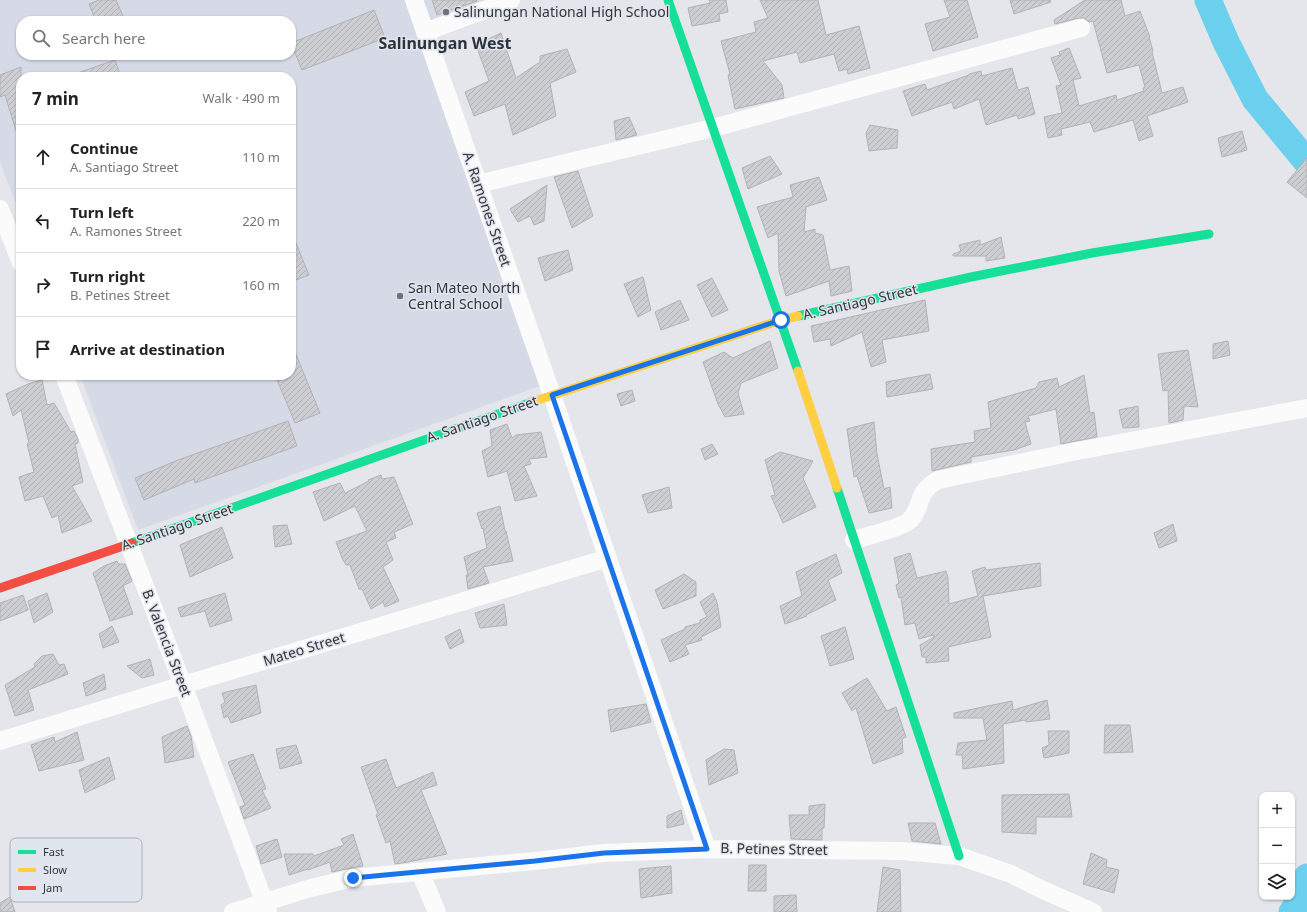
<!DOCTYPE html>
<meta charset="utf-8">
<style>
:root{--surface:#fff;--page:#f6f6f6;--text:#222;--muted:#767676;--line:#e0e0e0}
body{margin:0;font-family:"Noto Sans",sans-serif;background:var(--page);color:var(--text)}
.controls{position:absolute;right:12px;bottom:12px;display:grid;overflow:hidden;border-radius:8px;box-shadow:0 1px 3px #0004}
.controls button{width:36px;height:36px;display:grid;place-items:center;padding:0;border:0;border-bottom:1px solid var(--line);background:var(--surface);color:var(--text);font:20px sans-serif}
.stop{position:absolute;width:12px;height:12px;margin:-9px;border:3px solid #1a73e8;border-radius:50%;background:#fff}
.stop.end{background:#1a73e8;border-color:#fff;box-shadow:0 1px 4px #0008}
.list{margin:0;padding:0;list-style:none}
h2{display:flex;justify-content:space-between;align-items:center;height:52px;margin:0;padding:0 16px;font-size:17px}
h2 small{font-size:13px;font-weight:400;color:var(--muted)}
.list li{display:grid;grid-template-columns:26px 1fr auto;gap:12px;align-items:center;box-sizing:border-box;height:64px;padding:0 16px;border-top:1px solid var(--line)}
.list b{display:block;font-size:15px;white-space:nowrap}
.list p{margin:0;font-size:13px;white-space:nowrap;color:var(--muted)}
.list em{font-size:13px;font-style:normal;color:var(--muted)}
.icon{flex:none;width:22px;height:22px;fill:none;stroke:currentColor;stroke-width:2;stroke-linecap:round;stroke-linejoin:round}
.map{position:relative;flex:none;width:1307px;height:912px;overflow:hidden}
.search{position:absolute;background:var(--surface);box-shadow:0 1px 3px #0004;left:16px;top:16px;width:280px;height:44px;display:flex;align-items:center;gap:10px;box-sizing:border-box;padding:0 14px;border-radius:16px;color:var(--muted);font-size:15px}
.panel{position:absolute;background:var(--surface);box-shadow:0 1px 3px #0004;left:16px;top:72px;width:280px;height:308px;border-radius:16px}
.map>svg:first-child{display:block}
.built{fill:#d5dae6;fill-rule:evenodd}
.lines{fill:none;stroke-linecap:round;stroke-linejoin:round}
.river{stroke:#6ad0ee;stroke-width:27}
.building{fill:url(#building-hatch);stroke:#b1b2b6}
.street{stroke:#fbfbfc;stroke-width:18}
.fast{stroke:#16e098;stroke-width:9}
.slow{stroke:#ffcf43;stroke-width:9}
.jam{stroke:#f24e42;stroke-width:9}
.route{stroke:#1a73e8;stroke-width:5}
.poi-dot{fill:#707276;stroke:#e1e5ee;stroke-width:1.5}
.labels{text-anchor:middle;stroke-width:3;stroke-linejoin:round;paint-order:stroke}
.poi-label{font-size:14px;fill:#323437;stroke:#e1e5ee;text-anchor:start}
.street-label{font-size:14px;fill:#323437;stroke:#e1e5ee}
.quarter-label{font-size:16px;font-weight:bold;fill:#2e3239;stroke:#e1e5ee}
.key{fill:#e1e5ee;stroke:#acb0b7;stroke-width:1}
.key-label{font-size:11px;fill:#323437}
</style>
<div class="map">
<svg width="1307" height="912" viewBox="0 0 1307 912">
<defs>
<pattern id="building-hatch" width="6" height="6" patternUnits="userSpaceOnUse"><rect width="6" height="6" fill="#cdced2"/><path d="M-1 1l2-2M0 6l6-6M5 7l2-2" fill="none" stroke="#b0b2b5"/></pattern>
</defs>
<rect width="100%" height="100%" fill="#e4e6eb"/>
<path class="built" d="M0,0H409L540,386L138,530L80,375H291V77H21V217L0,162ZM21,21H291V55H21Z
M423,0H497L432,24Z"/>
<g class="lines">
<path class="river" d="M1208,0L1226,42L1255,99L1307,162
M1292,912L1295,908L1307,877"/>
</g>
<path class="building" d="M99,0H116L123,16L111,21H96L89,4Z
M432,0H477V1L437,15Z
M709,0H726L728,12L719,14L720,21L692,26L688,8L710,3Z
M760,0H818L826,35L859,26L870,68L848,74L847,69L839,71L834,54L800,63L797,52L763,61L782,85L784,98L735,109L728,75L730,74L721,41L756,32L754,22L768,18Z
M944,0H967L978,37L933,51L925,24L950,17Z
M1010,0H1050L1051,2L1014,14Z
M1085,0H1121L1125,16L1140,11L1150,37H1149L1153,51L1152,52L1162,93L1183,87L1188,102L1147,116L1153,136L1139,141L1133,120L1094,132L1090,122L1061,129L1062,135L1048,138L1044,117L1062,113L1056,86L1061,85L1051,58L1060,55L1059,52L1069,48L1081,78L1073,80L1079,106L1116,95L1117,100L1144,91L1143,88L1145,87L1139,65L1107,73L1093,21L1089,22L1084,18H1079L1055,24L1054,20Z
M374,10L385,38L302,70L291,43Z
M501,33L516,78L540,62V56L567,49L576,72L550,83L556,116L513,135L505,104L474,116L465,92L489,81L476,45Z
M115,60L121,77H72V75Z
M21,67V137H18L5,95L0,97V75Z
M1012,68L1018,90L1028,87L1035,114L1018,119L1017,115L986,125L979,99L954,109L952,102L912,116L903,91L925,84L927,90L969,75V74L981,71L982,76Z
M629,117L637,135L616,140L614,121Z
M870,125L898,130L897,148L869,151L866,133Z
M1242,131L1247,150L1222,157L1218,138Z
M770,156L782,174L748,189L742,168Z
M1307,158V198L1287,182Z
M578,171L593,216L572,228L554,177Z
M819,177L827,200L806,207L804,232L815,229V233L823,235L830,270L849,266L852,291L831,296L829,281L786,296L779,271L778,233L768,238L757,207L793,197L790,185Z
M547,185L544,221L534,225L530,216L518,222L510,209Z
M291,231L309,275L291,282Z
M1001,237L1005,258L986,261V256H953V254L961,251L959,245L980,240V245Z
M568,250L573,270L545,281L538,258Z
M643,277L651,310L638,317L624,284Z
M712,278L728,310L712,317L697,285Z
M680,300L689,320L661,330L655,312Z
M925,300L929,331L882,340L886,362L871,367L862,332L831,346L830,339L814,342L811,326Z
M770,341L778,368L741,383L738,393L744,414L725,417L718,404L703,362L724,352L733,358Z
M1228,341L1230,355L1213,359V344Z
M291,342L320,413L295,423L275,375H291Z
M1188,350L1198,407L1184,406L1183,420L1169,423L1168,390L1163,391L1158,354Z
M930,374L933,389L887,397L886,382Z
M1084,375L1090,413L1094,412L1097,437L1061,444L1056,409L1028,416L1030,421L1025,422L1031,444L1014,450L971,457V462L932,471L931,449L975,442L974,431L991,428L988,402L1036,388L1039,382L1057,378L1059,387Z
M42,380L47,405L54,403L71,432L74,431L78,439V443L75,444L83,482L72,486L92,521L62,533L58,515L52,518L43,496L25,501L19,477L34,472L27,444L29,443L21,410L13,416L6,394L28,384Z
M632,390L635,401L621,406L617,394Z
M1138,406L1139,427L1123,428L1119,410Z
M288,421L297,446L195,483L194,479L144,500L135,478L178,460Z
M874,422L877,454L884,489L890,487L892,508L869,513L857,476L854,477L847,429Z
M507,424L512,438L516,435L541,432L547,457L529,459L531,464L524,466L537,496L515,501L507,471L488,477L482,451L492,446L490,430Z
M712,444L718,454L705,460L701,449Z
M780,452L813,461L803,478L816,507L783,523L771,496L775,495L765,460Z
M381,475L382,479L394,477L413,524L394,532L396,538L386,542L393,560L383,567L399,601L385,607L383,602L371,609L362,589H359L350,565H346L342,558L336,542L367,531L355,506L324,521L313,492L340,483L345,493L369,481L368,480Z
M669,487L672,508L648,513L642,495Z
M500,506L505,531H506L513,561L483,567L489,583L468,589L466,575H468L464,557L487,548L483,528L482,529L477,513Z
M1173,524L1177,541L1159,548L1154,533Z
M287,525L292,544L275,547L273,526Z
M222,527L233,558L190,577L180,545Z
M910,553L917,578L946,571L948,578L949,604L978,596L972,571L985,567L986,570L1040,563L1041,586L983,596L991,637L948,647L949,661L926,663V657H922L920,645L934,637L933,635L919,639L915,623L905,625L901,597L899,598L896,585L899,583L894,558Z
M836,554L842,573L828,580L836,600L806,615L807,616L785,624L780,606L802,596L796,572Z
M117,561L118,564H125L132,581L123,586L133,614L110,621L93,573L104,566Z
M684,574L696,582V596L663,609L655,590Z
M47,593L53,612L34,623L28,601Z
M225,593L232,620L210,627L205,611L181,617L178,608Z
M713,593L717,602L721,627L701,637L702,640L685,645L689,654L670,662L661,640L685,629V627L700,623V620L707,617L700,602Z
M23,595L28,610L0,621V603Z
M504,604L507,625L480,628L475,613Z
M112,626L119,642L103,648L99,634Z
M845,627L854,659L830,666L821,636Z
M460,629L464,642L450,649L445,637Z
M53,654L59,665L64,664L68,674L28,690L34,710L15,716L5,685L35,667L34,664L42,656Z
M150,659L154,675L142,678L127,666Z
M104,674L106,689L86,696L83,683Z
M867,678L887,711L896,707L906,737L902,739L903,753L873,764L856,708L852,711L842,693Z
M256,685L261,713L231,723L228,716L224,718L221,705L225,702L222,693Z
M1047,700L1050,719L1026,722L1025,720L1003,724L1004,763L963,769L962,755H956L958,743L987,740L983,718H954V713L1012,701L1013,710Z
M646,704L651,722L611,732L608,710Z
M1105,725H1130L1133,752L1104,753Z
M187,726L191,736L194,757L165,763L162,737Z
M1048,731H1069V753L1044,758L1042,748L1049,745Z
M77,732L84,760L39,771L31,745L54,737L55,742Z
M296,745L302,763L280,769L276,749Z
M724,749L734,750L738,773L709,785L706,760Z
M253,754L266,789L262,790L271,808L244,819L240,807L245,805L228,762Z
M109,757L115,779L85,793L79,770Z
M386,759L396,788L433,772L437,785L421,790L447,854L408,862L395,864L390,841L386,843L376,815L378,814L361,767Z
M1069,794L1072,817H1036V834L1002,832V795Z
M825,804L824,828H822V840L791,839L789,815H809V806Z
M681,810L684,824L667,828V816Z
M908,823H935L941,844L912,841Z
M353,834L363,866L351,868L332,872L330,862L308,870V869L289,875L284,854H313L314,856L344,845L341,839Z
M277,839L282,857L261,864L256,846Z
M1091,853L1107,860L1106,867L1119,870L1114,893L1083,884Z
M749,865H766V891H748Z
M671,866L672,893L641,898L639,869Z
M883,867L900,870L901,912H877Z
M796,895L797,912H774V896Z
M10,897L15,912H0V903Z"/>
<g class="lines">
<path class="street" d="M414,0L552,395L707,849
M425,32L511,0
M478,184L713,128L1081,28
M0,209L21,263
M64,375L183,685L268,912
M854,540C866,536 902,528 910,520C924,505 915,493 938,480L1072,452L1307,408
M0,741L183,685L608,558
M420,872L437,912
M233,912L311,888L353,878L535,861L604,853L707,849L902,851L959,856L1011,874L1043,890L1093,912"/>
<path class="fast" d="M668,0L798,371
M798,316L971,277L1092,253L1209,234
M837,488L959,856
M132,543L532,402"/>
<path class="slow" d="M798,371L837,488
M532,402L781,320L798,316"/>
<path class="jam" d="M0,588L132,543"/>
</g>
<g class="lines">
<path class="route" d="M353,878L535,861L604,853L707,849L552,395L781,320"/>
</g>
<g class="poi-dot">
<circle cx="446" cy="12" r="4"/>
<circle cx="400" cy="296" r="4"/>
</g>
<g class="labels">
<g class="poi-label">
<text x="454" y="17">Salinungan National High School</text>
<text x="408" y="293">San Mateo North<tspan x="408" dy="16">Central School</tspan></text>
</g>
<g class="street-label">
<text transform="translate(487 209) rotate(71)" y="5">A. Ramones Street</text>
<text transform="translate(860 302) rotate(-13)" y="5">A. Santiago Street</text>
<text transform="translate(482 419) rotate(-19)" y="5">A. Santiago Street</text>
<text transform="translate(177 527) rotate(-19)" y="5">A. Santiago Street</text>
<text transform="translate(167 643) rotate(69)" y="5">B. Valencia Street</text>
<text transform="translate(304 649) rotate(-17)" y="5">Mateo Street</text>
<text transform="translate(774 849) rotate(1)" y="5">B. Petines Street</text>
</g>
<g class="quarter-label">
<text x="445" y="49">Salinungan West</text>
</g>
</g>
<rect x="10" y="838" width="132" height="64" rx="6" class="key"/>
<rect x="18" y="850" width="18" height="4" fill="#16e098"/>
<rect x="18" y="868" width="18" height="4" fill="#ffcf43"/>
<rect x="18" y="886" width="18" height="4" fill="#f24e42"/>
<g class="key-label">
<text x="43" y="856">Fast</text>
<text x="43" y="874">Slow</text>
<text x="43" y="892">Jam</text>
</g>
</svg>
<div class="controls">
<button>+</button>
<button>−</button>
<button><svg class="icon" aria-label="layers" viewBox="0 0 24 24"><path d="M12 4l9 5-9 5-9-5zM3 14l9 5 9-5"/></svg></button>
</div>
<div class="stop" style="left:781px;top:320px"></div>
<div class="stop end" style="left:353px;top:878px"></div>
<div class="search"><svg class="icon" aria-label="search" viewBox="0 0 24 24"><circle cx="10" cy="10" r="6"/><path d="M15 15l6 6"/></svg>Search here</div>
<section class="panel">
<h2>7 min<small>Walk · 490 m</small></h2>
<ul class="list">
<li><svg class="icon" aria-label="ahead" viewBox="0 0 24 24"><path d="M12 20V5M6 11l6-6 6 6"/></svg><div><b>Continue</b><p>A. Santiago Street</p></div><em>110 m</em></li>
<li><svg class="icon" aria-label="left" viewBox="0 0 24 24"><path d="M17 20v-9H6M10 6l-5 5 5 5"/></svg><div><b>Turn left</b><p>A. Ramones Street</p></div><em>220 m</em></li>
<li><svg class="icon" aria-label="right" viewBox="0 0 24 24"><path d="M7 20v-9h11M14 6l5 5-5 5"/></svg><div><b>Turn right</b><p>B. Petines Street</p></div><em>160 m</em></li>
<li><svg class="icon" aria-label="arrive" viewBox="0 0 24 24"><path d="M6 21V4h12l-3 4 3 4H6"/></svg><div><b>Arrive at destination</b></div></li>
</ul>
</section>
</div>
